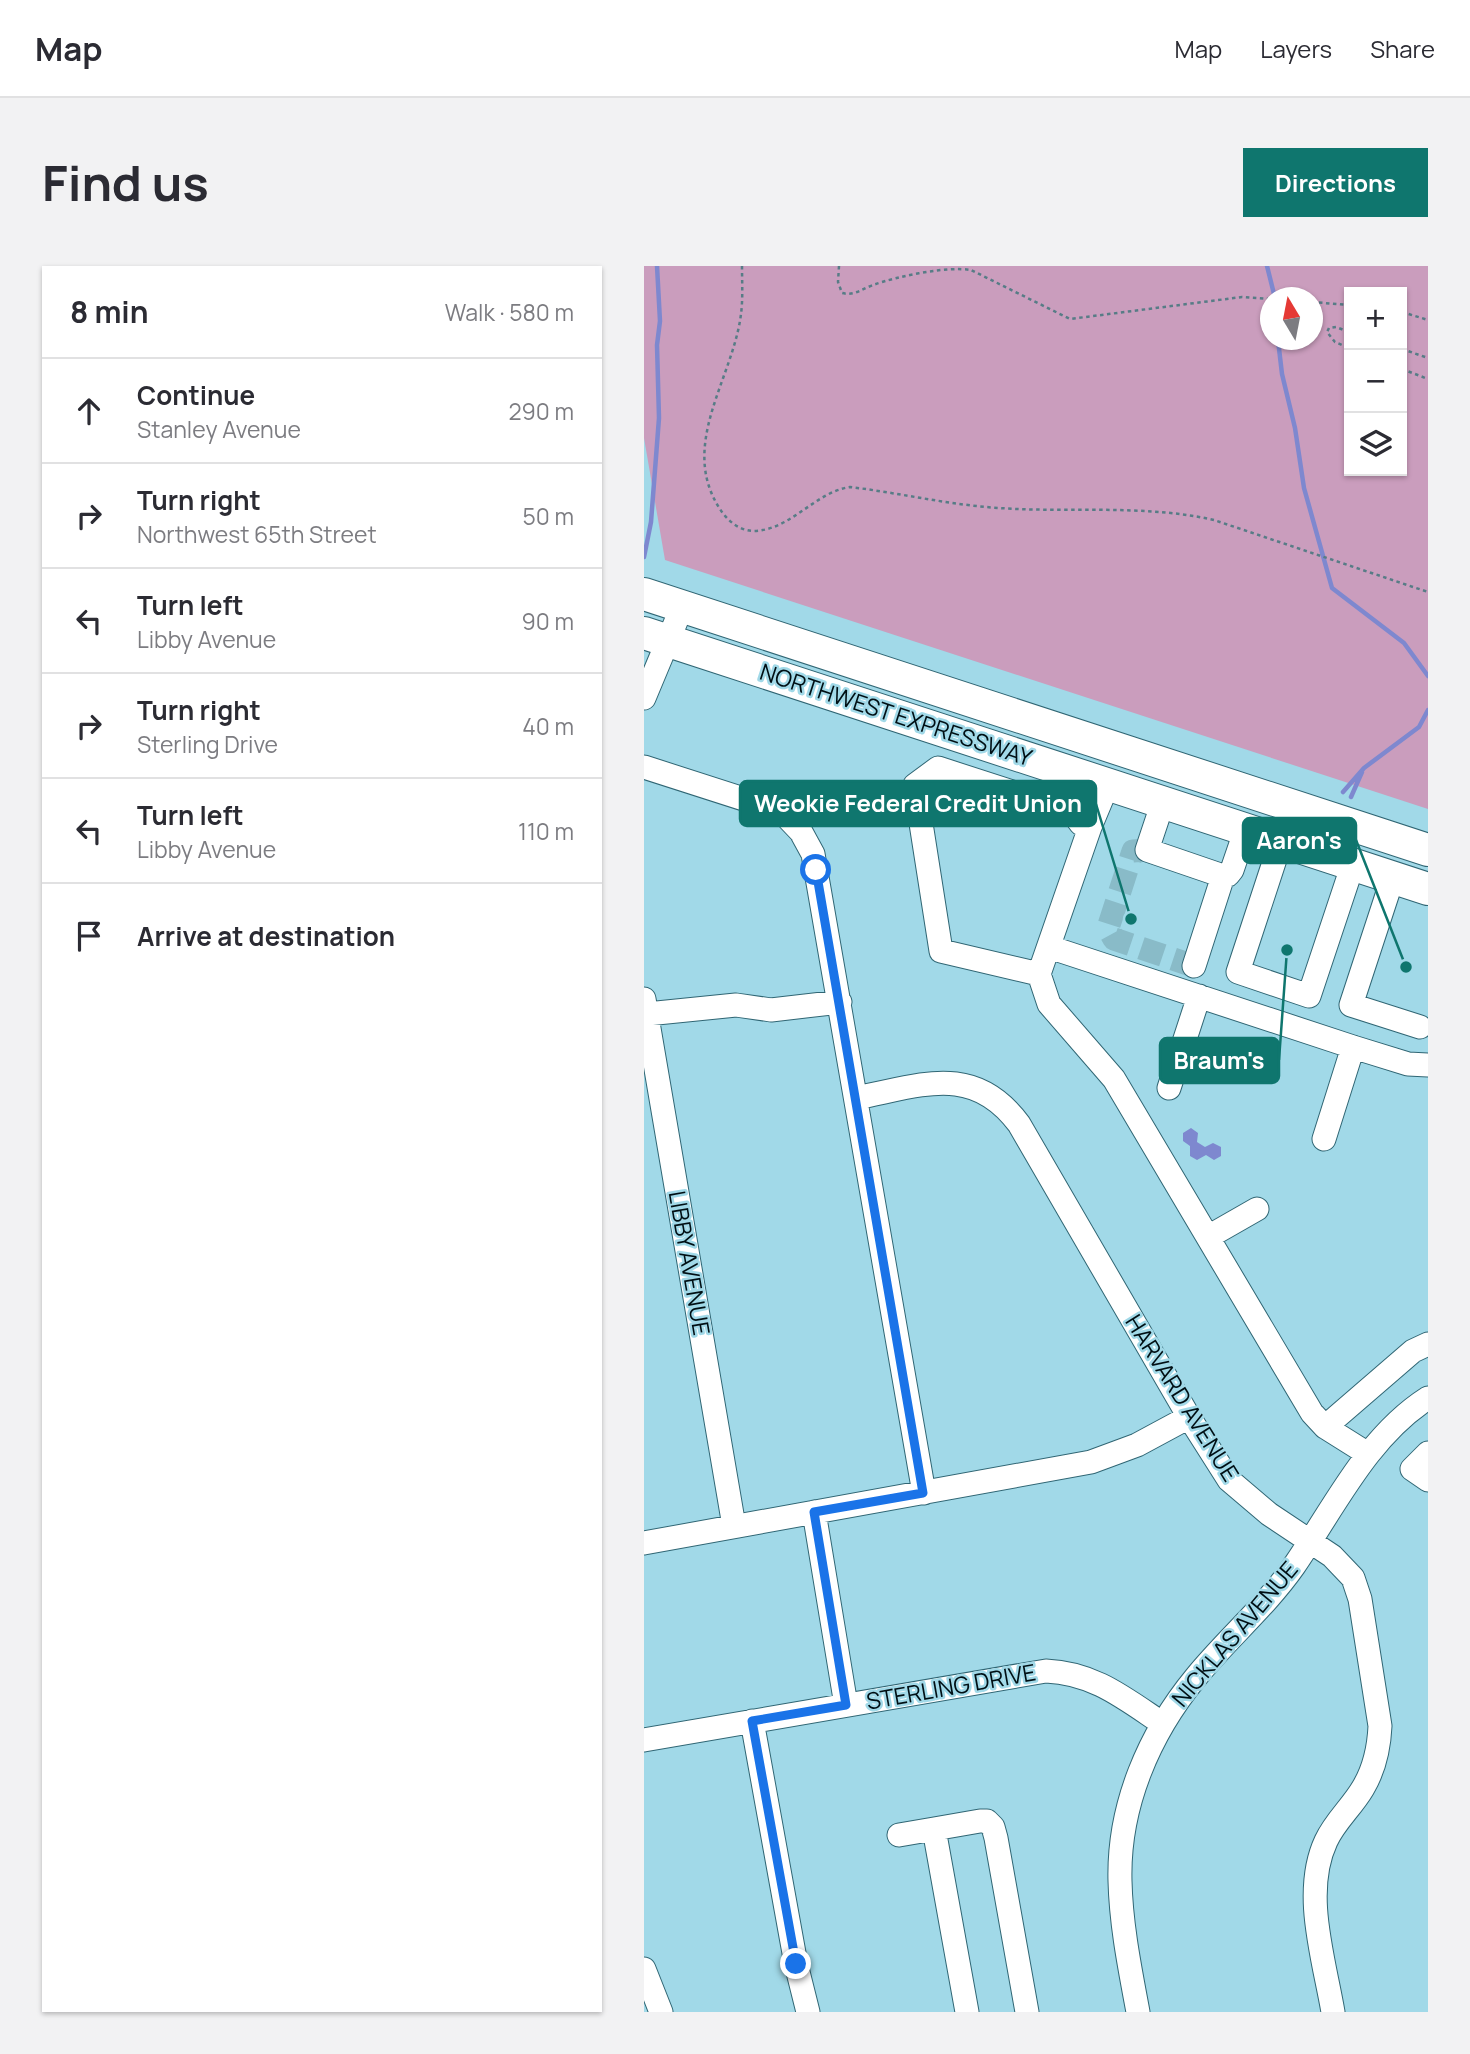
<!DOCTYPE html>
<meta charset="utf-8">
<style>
:root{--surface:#fff;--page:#f2f2f3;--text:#2b2b33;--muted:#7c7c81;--line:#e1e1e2;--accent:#0f766e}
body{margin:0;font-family:Manrope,sans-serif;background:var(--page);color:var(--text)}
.controls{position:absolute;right:21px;top:21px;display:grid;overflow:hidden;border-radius:0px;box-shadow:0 2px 5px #0004}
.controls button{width:63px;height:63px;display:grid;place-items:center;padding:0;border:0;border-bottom:2px solid var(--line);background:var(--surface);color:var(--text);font:35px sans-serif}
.compass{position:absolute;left:616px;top:21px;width:63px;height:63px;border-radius:50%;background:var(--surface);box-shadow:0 2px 5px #0004;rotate:350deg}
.stop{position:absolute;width:21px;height:21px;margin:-16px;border:5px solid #1a73e8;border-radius:50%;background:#fff}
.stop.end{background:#1a73e8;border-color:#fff;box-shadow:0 2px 7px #0008}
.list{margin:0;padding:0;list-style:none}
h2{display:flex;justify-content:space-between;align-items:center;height:91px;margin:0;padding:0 28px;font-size:30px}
h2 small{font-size:23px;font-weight:400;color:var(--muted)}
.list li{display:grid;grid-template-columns:46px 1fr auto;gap:21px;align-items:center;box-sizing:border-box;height:105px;padding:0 28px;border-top:2px solid var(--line)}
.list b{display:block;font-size:26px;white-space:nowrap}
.list p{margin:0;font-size:23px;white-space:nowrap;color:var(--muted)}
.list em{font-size:23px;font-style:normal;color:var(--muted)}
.icon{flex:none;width:38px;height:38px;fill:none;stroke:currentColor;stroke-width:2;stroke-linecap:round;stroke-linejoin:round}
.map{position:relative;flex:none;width:784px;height:1746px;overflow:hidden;border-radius:0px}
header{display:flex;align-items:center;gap:42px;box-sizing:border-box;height:98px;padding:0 35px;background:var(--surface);border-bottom:2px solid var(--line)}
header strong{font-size:33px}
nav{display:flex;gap:38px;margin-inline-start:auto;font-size:24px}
.intro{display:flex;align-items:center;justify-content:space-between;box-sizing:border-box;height:168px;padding:0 42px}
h1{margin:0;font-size:49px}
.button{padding:18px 32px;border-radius:0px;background:var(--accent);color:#fff;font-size:24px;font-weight:700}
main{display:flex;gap:42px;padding:0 42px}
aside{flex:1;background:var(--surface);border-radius:0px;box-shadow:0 2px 5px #0004}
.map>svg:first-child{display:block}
.green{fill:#ca9dbd;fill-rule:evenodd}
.water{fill:#7e88cf}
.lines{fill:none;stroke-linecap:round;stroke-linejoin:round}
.stream{stroke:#7e88cf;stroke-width:4.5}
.minor-tunnel{stroke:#89bbc8;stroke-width:23;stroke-dasharray:23 11;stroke-linecap:butt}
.minor-casing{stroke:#306674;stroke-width:25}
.highway-casing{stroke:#306674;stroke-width:34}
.path{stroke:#577c86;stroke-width:2.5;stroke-dasharray:3.5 3.5;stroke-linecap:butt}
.minor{stroke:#fff;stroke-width:23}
.highway{stroke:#fff;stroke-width:32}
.route{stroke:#1a73e8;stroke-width:9}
.labels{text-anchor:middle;stroke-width:5;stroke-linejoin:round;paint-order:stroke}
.street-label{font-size:23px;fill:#000f14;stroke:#a1d9e8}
.leader{fill:none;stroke:#0f766e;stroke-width:2.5}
.callout-dot{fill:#0f766e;stroke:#a1d9e8;stroke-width:2.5}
.callout{fill:#0f766e;stroke:#0f766e;stroke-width:2.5}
.callout-label{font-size:24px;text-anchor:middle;font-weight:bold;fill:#fff}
</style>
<header>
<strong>Map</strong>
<nav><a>Map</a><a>Layers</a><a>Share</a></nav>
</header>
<div class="intro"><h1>Find us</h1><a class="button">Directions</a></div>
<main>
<aside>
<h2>8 min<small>Walk · 580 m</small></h2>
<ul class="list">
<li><svg class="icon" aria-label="ahead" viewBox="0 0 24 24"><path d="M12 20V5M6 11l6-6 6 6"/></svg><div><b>Continue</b><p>Stanley Avenue</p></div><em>290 m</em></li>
<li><svg class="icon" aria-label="right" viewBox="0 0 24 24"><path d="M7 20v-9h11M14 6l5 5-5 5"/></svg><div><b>Turn right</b><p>Northwest 65th Street</p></div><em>50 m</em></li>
<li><svg class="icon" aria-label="left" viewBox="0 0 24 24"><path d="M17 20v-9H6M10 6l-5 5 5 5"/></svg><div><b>Turn left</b><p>Libby Avenue</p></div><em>90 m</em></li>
<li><svg class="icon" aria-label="right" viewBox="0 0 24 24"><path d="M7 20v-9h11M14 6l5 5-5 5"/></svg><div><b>Turn right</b><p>Sterling Drive</p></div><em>40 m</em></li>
<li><svg class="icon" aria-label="left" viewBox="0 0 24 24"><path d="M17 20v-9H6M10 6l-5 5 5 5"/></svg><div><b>Turn left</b><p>Libby Avenue</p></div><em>110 m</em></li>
<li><svg class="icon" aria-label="arrive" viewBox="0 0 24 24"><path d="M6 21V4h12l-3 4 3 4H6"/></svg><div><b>Arrive at destination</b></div></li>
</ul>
</aside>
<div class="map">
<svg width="784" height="1746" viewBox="0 0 784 1746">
<rect width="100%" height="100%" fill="#a1d9e8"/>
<path class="green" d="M0,0H784V543L21,294L0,172ZM705,26H758V205H705ZM626,32H668V74H626Z"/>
<path class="water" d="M547,862L554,867L553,876L561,881L569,877L577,881V890L570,894L562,889L553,894L546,890V880L539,875V867Z"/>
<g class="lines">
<path class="stream" d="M623,0L631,32
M634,74L638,108L651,162L660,222L688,322L760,377L784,410
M0,291L7,256L15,152L13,79L16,55L13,0
M699,526L720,502L775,461L784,444
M707,531L718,506"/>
<path class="minor-tunnel" d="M503,584L489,585L464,662L470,673L550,700"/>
<defs>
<path id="minor" d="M0,432L38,341
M0,501L137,545L157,566L169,588L280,1227
M464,518L446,561L395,708L405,738L470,813L668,1147L681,1161L724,1188
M519,536L503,584L579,610
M637,575L594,706L665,730L709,598
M749,611L707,739L776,761
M405,681L709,781L764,798L784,799
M550,700L579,610L584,609L588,604L602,563
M395,708L297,685L271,519L294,502L427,545L437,558L446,561
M0,733L90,1260
M3,748L92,739L127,744L196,736
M525,822L555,730
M212,832C276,820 329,796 375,858L545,1151L585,1214L625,1248L688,1290L709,1312L716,1333L736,1460C735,1482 731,1502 719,1522C708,1541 691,1555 682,1575C658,1626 680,1693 689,1746
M680,873L709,781
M564,971L613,943
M681,1161L769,1085L784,1078
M784,1187L768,1203L784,1214
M170,1246L202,1439
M0,1277L447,1196L493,1179L545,1151
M108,1455L152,1698L164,1746
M0,1474L402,1405C450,1407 480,1432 519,1458
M255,1569L290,1563
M0,1703L17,1746
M323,1746L290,1563L336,1555H343L349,1561L352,1572L383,1746
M494,1746C486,1703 477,1659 476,1615C474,1540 505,1468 552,1411C583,1373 622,1340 650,1300C690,1242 723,1171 784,1132"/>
<path id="highway" d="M0,328L784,584
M0,367L784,623"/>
</defs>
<use href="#minor" class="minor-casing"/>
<use href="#highway" class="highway-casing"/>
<path class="path" d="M98,0C98,16 99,33 97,48C89,113 34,179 76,243C83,254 95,265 110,265C147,264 171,226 206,221C256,227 306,239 355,242C427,247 499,238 570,254L784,326
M195,0L194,16L198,27C210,30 218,23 229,19C254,10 303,0 327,4L426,53L598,31L626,33
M668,36L705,39
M758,46L784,54
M705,66L692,61L685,62L683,66L691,76L705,82
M758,83L784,92
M758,103L784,113"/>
<use href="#minor" class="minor"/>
<use href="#highway" class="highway"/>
</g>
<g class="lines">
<path class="route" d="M152,1698L108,1455L202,1439L170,1246L279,1227L172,604"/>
</g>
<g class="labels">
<g class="street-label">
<text transform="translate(252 449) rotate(18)" y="8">NORTHWEST EXPRESSWAY</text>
<text transform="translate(45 997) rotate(80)" y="8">LIBBY AVENUE</text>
<text transform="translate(538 1132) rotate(58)" y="8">HARVARD AVENUE</text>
<text transform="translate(591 1368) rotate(-50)" y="8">NICKLAS AVENUE</text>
<text transform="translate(307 1421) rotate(-10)" y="8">STERLING DRIVE</text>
</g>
</g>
<path class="leader" d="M487 653L452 538M762 701L712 574M643 684L635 794"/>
<g class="callout-dot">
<circle cx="487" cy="653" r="7"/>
<circle cx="762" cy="701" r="7"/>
<circle cx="643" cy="684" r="7"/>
</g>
<g class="callout">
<rect x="96" y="515" width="356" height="45" rx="7"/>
<rect x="599" y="552" width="113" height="45" rx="7"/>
<rect x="516" y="772" width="119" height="45" rx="7"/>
</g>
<g class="callout-label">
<text x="274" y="546">Weokie Federal Credit Union</text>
<text x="655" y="583">Aaron's</text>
<text x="575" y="803">Braum's</text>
</g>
</svg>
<div class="controls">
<button>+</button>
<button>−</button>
<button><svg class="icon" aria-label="layers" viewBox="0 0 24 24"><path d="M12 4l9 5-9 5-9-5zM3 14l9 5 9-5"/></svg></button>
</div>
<svg class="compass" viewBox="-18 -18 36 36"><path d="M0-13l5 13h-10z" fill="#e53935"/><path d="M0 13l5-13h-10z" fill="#7c7c81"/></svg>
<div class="stop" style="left:172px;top:604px"></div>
<div class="stop end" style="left:152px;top:1698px"></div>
</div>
</main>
